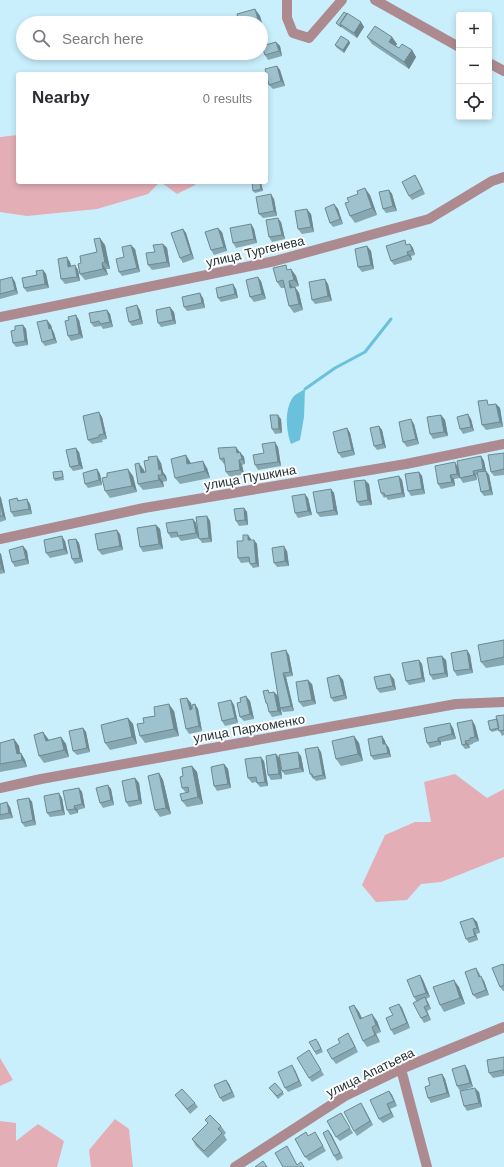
<!DOCTYPE html>
<meta charset="utf-8">
<style>
:root{--surface:#fff;--page:#f2f2f3;--text:#2b2b33;--muted:#7c7c81;--line:#e1e1e2}
body{margin:0;font-family:Helvetica,sans-serif;background:var(--page);color:var(--text)}
.controls{position:absolute;right:12px;top:12px;display:grid;overflow:hidden;border-radius:4px;box-shadow:0 2px 6px #0003}
.controls button{width:36px;height:36px;display:grid;place-items:center;padding:0;border:0;border-bottom:1px solid var(--line);background:var(--surface);color:var(--text);font:20px sans-serif}
.list{margin:0;padding:0;list-style:none}
h2{display:flex;justify-content:space-between;align-items:center;height:52px;margin:0;padding:0 16px;font-size:17px}
h2 small{font-size:13px;font-weight:400;color:var(--muted)}
.icon{flex:none;width:22px;height:22px;fill:none;stroke:currentColor;stroke-width:2;stroke-linecap:round;stroke-linejoin:round}
.map{position:relative;flex:none;width:504px;height:1167px;overflow:hidden}
.search{position:absolute;background:var(--surface);box-shadow:0 2px 6px #0003;left:16px;top:16px;width:252px;height:44px;display:flex;align-items:center;gap:10px;box-sizing:border-box;padding:0 14px;border-radius:22px;color:var(--muted);font-size:15px}
.panel{position:absolute;background:var(--surface);box-shadow:0 2px 6px #0003;left:16px;top:72px;width:252px;height:112px;border-radius:4px}
.map>svg:first-child{display:block}
.green{fill:#e4aeb6}
.water{fill:#6ac1db}
.lines{fill:none;stroke-linecap:round;stroke-linejoin:round}
.stream{stroke:#6ac1db;stroke-width:3}
.minor{stroke:#ac8a8f;stroke-width:10}
.wall{fill:#87a7b1}
.shaded-wall{fill:#6e8890}
.building{fill:#9dc2ce;stroke:#6e8890}
.labels{text-anchor:middle;stroke-width:4;stroke-linejoin:round;paint-order:stroke}
.street-label{font-size:13px;fill:#233237;stroke:#fff}
</style>
<div class="map">
<svg width="504" height="1167" viewBox="0 0 504 1167">
<rect width="100%" height="100%" fill="#c9effc"/>
<path class="green" d="M18,135V182H160L148,194L97,209L27,216L0,212V137Z
M161,182H195V185L177,194Z
M455,774L487,798L504,789V857L441,882L421,884L407,900L376,902L362,885L385,835L415,822H431L424,782Z
M0,1058L13,1080L0,1086Z
M115,1119L129,1129L133,1167H91L89,1150Z
M0,1121L16,1123V1141L38,1124L64,1141L57,1167H0Z"/>
<path class="water" d="M305,389L304,417L300,440L291,444C286,430 284,408 294,396C297,393 302,391 305,389Z"/>
<g class="lines">
<path class="stream" d="M305,389L335,368L365,352L391,319"/>
<path class="minor" d="M287,0V18L293,33L309,38L342,0
M375,0L459,47
M489,63L504,71
M0,317L275,261L429,219L492,181L504,177
M0,539L144,508L406,464L504,444
M0,788L41,779L456,704L504,702
M401,1069L427,1167
M235,1167L345,1096L401,1069L504,1027"/>
</g>
<path class="wall" d="M255,9L260,16L266,38L261,39V23Z
M361,22L364,27L357,38L338,25L336,23Z
M367,37H392L397,44L396,46L399,48L412,50L416,57L409,69L372,44Z
M349,41L350,43L344,53L337,48L335,45Z
M276,42L280,46L282,56L268,60L265,55Z
M277,66L280,70L285,86L273,89L269,85Z
M415,175L418,180L425,194L412,200L409,196Z
M261,183L263,191L255,193L253,191Z
M389,190L392,194L397,211L386,213L383,209Z
M370,195L377,215L355,223L350,216Z
M274,199L277,216L263,218L259,214Z
M334,204L338,209L343,224L333,227L330,223Z
M311,214L314,232L302,234L298,229Z
M281,222L285,239L272,242L269,237Z
M251,224L254,229L257,243L236,248L233,243Z
M183,229L186,233L194,259L183,263L180,258Z
M222,232L227,251L214,255L211,250Z
M163,244L167,248L170,267L152,270L148,265L155,252Z
M410,244L413,248L415,255L411,256L412,260L394,265L391,261Z
M105,245L110,269H106L108,275L85,280L80,274L81,263L97,252Z
M367,246L371,251L374,269L362,272L358,267Z
M135,249L140,272L122,276L119,272L124,257Z
M70,262L71,266L78,270L80,281L65,284L61,279Z
M291,269L296,276L299,286L295,287L299,293L303,310L294,313L289,306L285,288H281L277,282L289,270Z
M43,270L46,274L49,288L27,292L24,288Z
M12,277L15,282L18,294L0,299V280Z
M261,281L266,299L254,302L250,297Z
M328,284L332,301L315,304L312,300Z
M236,289L238,298L221,302L218,298Z
M203,298L205,308L187,311L184,307Z
M107,310L110,314L113,327L103,329L101,326L94,327L91,323Z
M140,310L143,324L132,326L129,322Z
M174,312L176,324L161,327L158,323Z
M79,320L83,338L71,341L68,336Z
M23,325L26,329L28,345L16,347L13,343L15,330Z
M51,325L52,329L54,333L57,343L45,346L42,342Z
M496,404L500,408L503,427L486,430L482,425L490,405Z
M441,415L445,420L448,436L433,439L430,434Z
M102,417L107,439L102,440L103,442L92,444L88,440Z
M281,419L282,433L275,434L272,429Z
M471,419L474,431L463,434L460,429Z
M414,424L419,444L407,447L403,442Z
M379,426L382,430L386,448L377,450L374,446Z
M347,428L350,433L355,455L342,458L338,453Z
M278,447L281,466L258,470L255,465Z
M239,451V452L244,457L245,464L242,465L244,474L230,477L226,472L225,463L224,464L220,459Z
M79,452L83,469L73,471L70,467Z
M504,453V475L494,476L491,472Z
M186,455L191,463L207,468L210,478L180,484L175,478Z
M481,456L484,461L486,471L489,475L493,495L484,496L481,492L478,475H476L477,480L463,483L460,478L454,479L455,486L441,489L438,484L458,466Z
M161,463L163,472L166,476L167,481L163,482L164,487L143,490L138,484L144,470L145,472Z
M97,469L100,474L102,485L88,488L85,484Z
M419,472L422,476L425,494L411,496L408,491Z
M63,473L64,480L55,481L54,479Z
M133,476L137,492L110,498L105,491Z
M399,476L402,480L405,497L388,500L386,497L384,498L381,493Z
M369,484L372,505L360,506L357,502Z
M331,489L334,493L338,515L320,517L317,513Z
M0,496L1,498L6,520L0,522Z
M17,498L20,501L30,504L32,514L14,517L11,512Z
M308,498L312,515L298,518L295,513Z
M244,508L247,512L248,525L239,526L236,521Z
M207,516L210,521L212,542L202,543L199,538L181,541L178,537L171,538L168,533L193,519L196,523L198,534Z
M156,525L160,529L163,549L143,552L140,547Z
M120,534L123,550L102,555L98,550Z
M76,539L79,543L83,562L75,564L72,559Z
M251,540H254L257,544L259,567L253,568L250,564V562L241,563L238,558Z
M65,541L68,554L50,558L46,553Z
M23,546L27,551L29,564L15,567L12,562Z
M287,551L289,566L277,567L274,563Z
M0,553L1,554L5,573L0,574Z
M504,641V665L486,668L481,662Z
M467,650L470,655L473,673L457,676L454,671Z
M271,653L289,655L293,676L286,677L294,711L283,712L280,708Z
M419,660L422,664L425,682L409,685L406,681Z
M446,660L448,677L433,680L430,675Z
M339,675L343,680L347,699L334,702L331,698Z
M394,679L396,690L380,693L377,689Z
M312,684L316,704L303,707L299,702Z
M268,690L270,693L274,692L278,696L282,715L272,717L269,712L268,706L266,703Z
M231,700L234,705L238,723L225,726L222,721Z
M250,701L254,719L244,721L240,717Z
M191,703L192,709L195,704L198,709L202,731L189,734L186,729Z
M174,711L179,736L145,743L140,736L144,723L155,716Z
M504,715V735L502,736L499,730L492,732L490,730L497,719Z
M128,718L133,724L137,744L110,750L105,743Z
M475,725L479,741L473,743V744L469,745L470,748L465,749L462,745Z
M83,728L86,732L90,752L77,755L73,751Z
M453,728L456,739L441,742V745L430,748L427,743Z
M43,732L49,740L61,737L66,744L69,757L44,763L39,756Z
M354,736L359,743L363,761L341,766L336,759Z
M382,736L385,741L386,744L389,748L391,757L374,760L371,756Z
M14,739L19,746L20,753H21L25,760L27,767L0,772V743Z
M321,752L326,779L316,781L314,779H313L310,774Z
M276,754L280,759L282,779L271,780L268,775Z
M301,756L304,772L285,775L282,771Z
M264,761L268,786L260,787L256,782L252,783L248,778Z
M224,764L228,769L231,788L217,791L214,786Z
M192,766L197,772L203,804L187,807L182,801L186,793L182,788L183,776Z
M159,773L163,780L171,814L160,817L155,810Z
M135,778L139,783L142,804L129,807L126,802Z
M79,788L82,792L85,808L78,810V813L70,815L67,810Z
M111,789L114,805L103,808L100,803Z
M29,798L32,802L36,825L25,827L22,823Z
M62,798L65,815L50,817L47,813Z
M0,804L10,807L13,818L0,820Z
M473,918L477,922L480,933L476,934L478,940L469,943L466,939Z
M503,964L504,965V991H503L500,987Z
M479,973L480,977L484,981L489,995L477,999L473,995Z
M420,975L423,980L430,997L426,999L431,1009L427,1011L431,1020L424,1023L421,1018L416,1001L414,997Z
M459,987L465,1004L444,1012L440,1005Z
M399,1004L402,1008L410,1028L394,1035L391,1030L393,1015Z
M354,1005L359,1012L362,1018L377,1021L381,1032L376,1034L380,1042L367,1047L363,1041Z
M351,1038L358,1052L336,1064L332,1059L340,1043Z
M318,1041L323,1052L316,1055L315,1052Z
M309,1050L324,1075L312,1082L309,1078Z
M504,1057V1076L493,1078L489,1073Z
M295,1070L302,1086L288,1092L285,1088Z
M468,1070L473,1087L460,1091L457,1086Z
M442,1074L445,1079L450,1097L431,1103L428,1098L430,1085Z
M226,1080L229,1084L235,1097L223,1102L220,1098Z
M275,1083L284,1094L278,1099L269,1088Z
M389,1091L392,1095L397,1106L390,1109L394,1117L383,1123L379,1119Z
M479,1092L482,1107L467,1111L464,1106Z
M175,1095L195,1103L198,1107L190,1114Z
M364,1108L373,1125L357,1136L354,1131Z
M341,1113L353,1133L340,1141L336,1137Z
M205,1120L221,1126L226,1133L224,1135L227,1140L208,1158L196,1146L192,1139L208,1123Z
M328,1130L331,1134L343,1158L337,1161L334,1156Z
M308,1136L318,1137L326,1151L309,1161L305,1157Z"/>
<path class="shaded-wall" d="M255,9L260,16L266,38L261,31V23H259Z
M361,22L364,27L357,38L354,33Z
M392,37L397,44L394,48L389,42Z
M349,41L350,43L344,53L343,50Z
M276,42L280,46L282,56L279,51Z
M412,50L416,57L409,69L404,62Z
M277,66L280,70L285,86L281,81Z
M415,175L418,180L425,194L422,189Z
M260,182L261,183L263,191L261,189Z
M365,188L370,195L377,215L372,208Z
M389,190L392,194L397,211L393,206Z
M271,194L274,199L277,216L274,211Z
M334,204L338,209L343,224L340,219Z
M307,209L311,214L314,232L311,227Z
M278,218L281,222L285,239L282,235Z
M251,224L254,229L257,243L254,239Z
M218,228L222,232L227,251L224,247Z
M183,229L186,233L194,259L191,254Z
M100,238L105,245L110,269L105,262Z
M163,244L167,248L170,267L167,262Z
M410,244L413,248L415,255L412,250Z
M131,245L135,249L140,272L137,268Z
M367,246L371,251L374,269L371,265Z
M407,252L411,256L412,260L408,255Z
M67,257L70,262L72,271L68,267Z
M102,263L106,269L108,275L103,269Z
M75,265L78,270L80,281L77,277Z
M291,269L296,276L299,286L294,280Z
M43,270L46,274L49,288L45,284Z
M12,277L15,282L18,294L15,290Z
M258,277L261,281L266,299L262,294Z
M325,279L328,284L332,301L328,296Z
M289,281L293,288H290Z
M233,284L236,289L238,298L235,294Z
M295,287L299,293L303,310L299,304Z
M200,293L203,298L205,308L202,303Z
M137,305L140,310L143,324L140,319Z
M170,307L174,312L176,324L173,320Z
M107,310L110,314L113,327L110,322Z
M76,315L79,320L83,338L79,334Z
M47,320L51,325L52,329L54,333L57,343L54,339L49,329Z
M23,325L26,329L28,345L25,341Z
M496,404L500,408L503,427L500,422Z
M99,412L102,417L107,439L104,434Z
M468,414L471,419L474,431L471,427Z
M278,415L281,419L282,433L279,429Z
M441,415L445,420L448,436L444,432Z
M411,419L414,424L419,444L416,439Z
M379,426L382,430L386,448L383,444Z
M347,428L350,433L355,455L352,450Z
M275,442L278,447L281,466L278,462Z
M236,447L239,451L240,457L237,453Z
M76,448L79,452L83,469L79,465Z
M240,452L244,457L245,464L242,459Z
M186,455L190,462L192,471L187,464Z
M157,456L161,463L163,472L166,476L167,481L159,470Z
M481,456L484,461L486,471L489,475L493,495L490,490L486,473L483,469Z
M239,460L242,465L244,474L240,470Z
M203,461L207,468L210,478L205,471Z
M455,462L458,467L460,478L457,474Z
M139,463L144,470L146,480L141,473Z
M97,469L100,474L102,485L99,480Z
M128,469L133,476L137,492L132,486Z
M473,471L476,475L477,480L474,475Z
M419,472L422,476L425,494L422,489Z
M158,475L163,482L164,487L159,480Z
M450,475L454,479L455,486L452,482Z
M399,476L402,480L405,497L402,493Z
M365,480L369,484L372,505L368,500Z
M331,489L334,493L338,515L334,510Z
M305,494L308,498L312,515L308,511Z
M0,496L1,498L6,520L3,516L0,502Z
M27,499L30,504L32,514L29,509Z
M244,508L247,512L248,525L245,520Z
M207,516L210,521L212,542L209,538Z
M193,519L196,523L199,538L196,533Z
M156,525L160,529L163,549L159,544Z
M117,530L120,534L123,550L120,546Z
M248,535L251,539V545L248,540Z
M62,536L65,541L68,554L64,549Z
M76,539L79,543L83,562L80,558Z
M254,540L257,544L259,567L256,563Z
M23,546L27,551L29,564L26,559Z
M284,546L287,551L289,566L285,561Z
M0,553L1,554L5,573L2,569L0,560Z
M286,650L289,655L293,676L290,672Z
M467,650L470,655L473,673L470,669Z
M442,656L446,660L448,677L445,673Z
M419,660L422,664L425,682L422,678Z
M283,673L286,677L294,711L291,706Z
M390,674L394,679L396,690L393,686Z
M339,675L343,680L347,699L344,695Z
M308,680L312,684L316,704L312,700Z
M274,692L278,696L282,715L278,711Z
M246,696L250,701L254,719L250,714Z
M187,698L191,703L193,714L190,710Z
M231,700L234,705L238,723L235,718Z
M169,704L174,711L179,736L174,729Z
M195,704L198,709L202,731L199,726Z
M128,718L133,724L137,744L132,737Z
M472,720L475,725L479,741L475,737Z
M450,723L453,728L456,739L452,734Z
M83,728L86,732L90,752L87,748Z
M43,732L48,739L51,748L46,741Z
M354,736L359,743L363,761L358,754Z
M382,736L385,741L386,749L383,744Z
M61,737L66,744L69,757L64,750Z
M438,738L441,742V745L438,741Z
M14,739L19,746L21,761L17,754Z
M465,741L469,745L470,748L466,744Z
M386,744L389,748L391,757L388,753Z
M318,747L321,752L326,779L323,775Z
M298,752L301,756L304,772L300,768Z
M21,753L25,760L27,767L22,760Z
M276,754L280,759L282,779L279,774Z
M261,757L264,761L268,786L265,782Z
M224,764L228,769L231,788L228,784Z
M192,766L197,772L203,804L198,797Z
M159,773L163,780L171,814L166,808Z
M135,778L139,783L142,804L139,800Z
M108,785L111,789L114,805L111,800Z
M79,788L82,792L85,808L82,804Z
M59,793L62,798L65,815L62,810Z
M29,798L32,802L36,825L33,820Z
M7,802L10,807L13,818L9,813Z
M74,806L78,810V813L75,809Z
M473,918L477,922L480,933L477,928Z
M473,929L476,934L478,940L475,936Z
M476,968L479,973L482,982L479,977Z
M420,975L423,980L430,997L426,993Z
M481,976L484,981L489,995L486,990Z
M454,980L459,987L465,1004L460,998Z
M425,997L428,1002L431,1009L428,1005Z
M399,1004L402,1008L410,1028L407,1023Z
M354,1005L359,1012L365,1026L360,1019Z
M424,1007L427,1011L431,1020L428,1015Z
M372,1014L377,1021L381,1032L376,1025Z
M372,1027L376,1034L380,1042L375,1035Z
M348,1033L351,1038L358,1052L355,1047Z
M292,1065L295,1070L302,1086L299,1081Z
M465,1065L468,1070L473,1087L470,1083Z
M442,1074L445,1079L450,1097L447,1093Z
M226,1080L229,1084L235,1097L232,1092Z
M475,1088L479,1092L482,1107L479,1103Z
M389,1091L392,1095L397,1106L394,1101Z
M361,1103L364,1108L373,1125L370,1121Z
M387,1104L390,1109L394,1117L391,1113Z
M328,1130L331,1134L343,1158L340,1153Z"/>
<path class="building" d="M255,9L259,23H239L237,14Z
M344,12L347,14L340,24L341,27L336,23Z
M347,13L361,22L354,33L340,24Z
M375,26L392,37L389,42L399,48L402,44L412,50L404,62L367,37Z
M341,36L349,41L343,50L335,45Z
M276,42L279,51L265,55L262,46Z
M277,66L281,81L269,85L265,69Z
M415,175L422,189L409,196L402,182Z
M252,182H260L261,189L253,191Z
M365,188L372,208L350,216L345,203L349,202L347,198L358,194L357,191Z
M389,190L393,206L383,209L379,192Z
M271,194L274,211L259,214L256,197Z
M334,204L340,219L330,223L325,208Z
M307,209L311,227L298,229L295,211Z
M278,218L282,235L269,237L266,220Z
M251,224L254,239L233,243L230,228Z
M218,228L224,247L211,250L205,232Z
M183,229L191,254L180,258L171,233Z
M100,238L105,262L102,263L103,269L80,274L78,264L81,263L80,256L97,252L94,239Z
M405,240L406,245L410,244L412,250L407,252L408,255L391,261L386,246Z
M163,244L167,262L148,265L146,253L155,252L153,245Z
M131,245L137,268L119,272L116,259L124,257L122,247Z
M367,246L371,265L358,267L355,249Z
M67,257L68,267L75,265L77,277L61,279L58,259Z
M286,265L287,270L291,269L294,280L289,281L290,288L295,287L299,304L289,306L283,280L277,282L273,268Z
M43,270L45,284L24,288L22,278L37,275L36,271Z
M12,277L15,290L0,294V280Z
M258,277L262,294L250,297L246,280Z
M325,279L328,296L312,300L309,282Z
M233,284L235,294L218,298L216,288Z
M200,293L202,303L184,307L182,297Z
M137,305L140,319L129,322L126,308Z
M170,307L173,320L158,323L156,310Z
M107,310L110,322L100,324L99,321L91,323L89,313Z
M76,315L79,334L68,336L65,321L69,320L68,317Z
M47,320L49,329L51,328L54,339L42,342L37,322Z
M23,325L25,341L13,343L11,331L15,330V326Z
M487,400L488,405L496,404L500,422L482,425L478,401Z
M99,412L104,434L99,435V437L88,440L83,416Z
M468,414L471,427L460,429L457,417Z
M270,415H278L279,429H272Z
M441,415L444,432L430,434L427,417Z
M411,419L416,439L403,442L399,422Z
M379,426L383,444L374,446L370,428Z
M347,428L352,450L338,453L333,432Z
M275,442L278,462L255,465L253,455L264,453L262,444Z
M236,447L237,453L240,452L242,459L239,460L240,470L226,472L224,458L220,459L218,448Z
M76,448L79,465L70,467L66,450Z
M504,453V469L491,472L488,455Z
M186,455L187,464L203,461L205,471L175,478L171,459Z
M157,456L159,470L161,469L162,475H158L159,480L138,484L135,464L139,463L141,473L146,472L144,461L149,460L148,457Z
M481,456L483,469L473,471L474,475L460,478L457,461Z
M455,462L457,474L450,475L452,482L438,484L435,466Z
M97,469L99,480L85,484L83,473Z
M128,469L132,486L105,491L102,478L107,477V473Z
M62,471L63,477L54,479L53,472Z
M486,471L490,490L481,492L477,472Z
M419,472L422,489L408,491L405,474Z
M399,476L402,493L385,496L384,493H381L378,480Z
M365,480L368,500L357,502L354,481Z
M331,489L334,510L317,513L313,492Z
M305,494L308,511L295,513L292,496Z
M17,498L18,501L27,499L29,509L11,512L9,500Z
M0,502L3,516H0Z
M244,508L245,520L236,521L234,509Z
M207,516L209,538L199,539L196,517Z
M193,519L196,533L178,536L177,532L168,533L166,523Z
M156,525L159,544L140,547L137,528Z
M117,530L120,546L98,550L95,534Z
M243,535H248V540H254L256,563L250,564L249,557L238,558L237,541H243Z
M62,536L64,549L46,553L44,540Z
M76,539L80,558L72,559L68,540Z
M23,546L26,559L12,562L9,550Z
M284,546L285,561L274,563L272,548Z
M0,560L2,569H0Z
M504,640V657L481,662L478,645Z
M286,650L290,672L283,673L291,706L280,708L271,653Z
M467,650L470,669L454,671L451,653Z
M442,656L445,673L430,675L427,658Z
M419,660L422,678L406,681L402,663Z
M390,674L393,686L377,689L374,677Z
M339,675L344,695L331,698L327,678Z
M308,680L312,700L299,702L296,682Z
M268,690L269,693L274,692L278,711L269,712L267,703H266L263,691Z
M246,696L250,714L240,717L237,703L241,702L240,698Z
M187,698L190,710L192,709V705L195,704L199,726L186,729L180,699Z
M231,700L235,718L222,721L218,703Z
M169,704L174,729L140,736L137,724L144,723L143,718L155,716L154,707Z
M504,715V730L499,731L496,716Z
M128,718L132,737L105,743L101,725Z
M497,719L499,728L490,730L488,721Z
M472,720L475,737L470,738V740L465,741L466,744L462,745L457,723Z
M450,723L452,734L438,738V741L427,743L424,728Z
M83,728L87,748L73,751L69,731Z
M43,732L46,741L61,737L64,750L39,756L34,735Z
M354,736L358,754L336,759L332,741Z
M382,736L383,744H386L388,753L371,756L368,739Z
M14,739L17,754L21,753L22,760L0,764V743Z
M318,747L323,775L313,777L312,774H310L305,749Z
M298,752L300,768L282,771L279,755Z
M276,754L279,774L268,775L266,756Z
M261,757L265,782L257,783L256,777L248,778L245,759Z
M224,764L228,784L214,786L211,767Z
M192,766L198,797L182,801L180,794L189,792L188,787L182,788L180,777L183,776L182,768Z
M159,773L166,808L155,810L148,776Z
M135,778L139,800L126,802L122,781Z
M108,785L111,800L100,803L96,788Z
M79,788L82,804L74,806L75,809L67,810L63,791Z
M59,793L62,810L47,813L44,796Z
M29,798L33,820L22,823L17,800Z
M7,802L9,813L0,815V804Z
M473,918L477,928L473,929L475,936L466,939L460,922Z
M503,964L504,966V985L500,987L492,968Z
M476,968L479,977L481,976L486,990L473,995L465,972Z
M420,975L426,993L414,997L407,980Z
M454,980L460,998L440,1005L433,987Z
M425,997L428,1005L424,1007L428,1015L421,1018L413,1003Z
M399,1004L407,1023L391,1030L386,1018L393,1015L389,1008Z
M354,1005L360,1019L372,1014L376,1025L372,1027L375,1035L363,1041L349,1007Z
M348,1033L355,1047L332,1059L327,1050L340,1043L338,1039Z
M316,1039L321,1049L315,1052L309,1042Z
M309,1050L321,1070L309,1078L297,1058Z
M504,1057V1072L503,1073V1070L489,1073L487,1060Z
M292,1065L299,1081L285,1088L278,1072Z
M465,1065L470,1083L457,1086L452,1069Z
M442,1074L447,1093L428,1098L425,1087L430,1085L428,1078Z
M226,1080L232,1092L220,1098L214,1085Z
M275,1083L283,1092L277,1096L269,1088Z
M475,1088L479,1103L464,1106L460,1091Z
M182,1089L195,1103L187,1109L175,1095Z
M389,1091L394,1101L387,1104L391,1113L379,1119L370,1100Z
M361,1103L370,1121L354,1131L344,1112Z
M341,1113L350,1128L336,1137L327,1121Z
M210,1115L221,1126L218,1129L222,1133L204,1151L192,1139L208,1123L205,1120Z
M328,1130L340,1153L334,1156L323,1133Z
M306,1132L308,1136L315,1132L323,1146L305,1157L295,1139Z
M287,1146L297,1165L301,1162L304,1167H283L275,1153Z
M263,1161L267,1167H255Z"/>
<g class="labels">
<g class="street-label">
<text transform="translate(255 251) rotate(-13)" y="5">улица Тургенева</text>
<text transform="translate(250 477) rotate(-10)" y="5">улица Пушкина</text>
<text transform="translate(249 728) rotate(-10)" y="5">улица Пархоменко</text>
<text transform="translate(370 1072) rotate(-26)" y="5">улица Апатьева</text>
</g>
</g>
</svg>
<div class="controls">
<button>+</button>
<button>−</button>
<button><svg class="icon" aria-label="locate" viewBox="0 0 24 24"><circle cx="12" cy="12" r="6"/><path d="M12 2v4M12 18v4M2 12h4M18 12h4"/></svg></button>
</div>
<div class="search"><svg class="icon" aria-label="search" viewBox="0 0 24 24"><circle cx="10" cy="10" r="6"/><path d="M15 15l6 6"/></svg>Search here</div>
<section class="panel">
<h2>Nearby<small>0 results</small></h2>
<ul class="list">
</ul>
</section>
</div>
